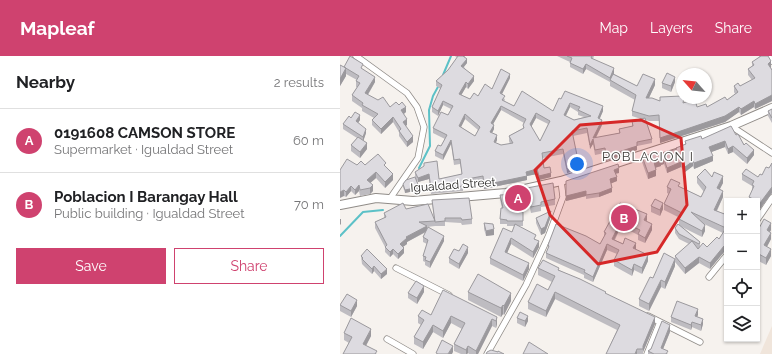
<!DOCTYPE html>
<meta charset="utf-8">
<style>
:root{--surface:#fff;--page:#f6f6f6;--text:#202124;--muted:#757577;--line:#e0e0e0;--accent:#cf426f}
body{margin:0;font-family:Raleway,sans-serif;background:var(--page);color:var(--text)}
.controls{position:absolute;right:12px;bottom:12px;display:grid;overflow:hidden;border-radius:0px;box-shadow:0 1px 3px #0004}
.controls button{width:36px;height:36px;display:grid;place-items:center;padding:0;border:0;border-bottom:1px solid var(--line);background:var(--surface);color:var(--text);font:20px sans-serif}
.compass{position:absolute;left:336px;top:12px;width:36px;height:36px;border-radius:50%;background:var(--surface);box-shadow:0 1px 3px #0004;rotate:297deg}
.you{position:absolute;left:237px;top:108px;width:14px;height:14px;margin:-10px;border:3px solid #fff;border-radius:50%;background:#1a73e8;box-shadow:0 0 0 6px #1a73e833}
.badge{display:grid;place-items:center;width:26px;height:26px;border-radius:50%;background:var(--accent);color:#fff;font-size:13px;font-weight:700}
.pin{position:absolute;translate:-50% -50%;border:2px solid #fff;box-shadow:0 1px 4px #0006}
.list{margin:0;padding:0;list-style:none}
h2{display:flex;justify-content:space-between;align-items:center;height:52px;margin:0;padding:0 16px;font-size:17px}
h2 small{font-size:13px;font-weight:400;color:var(--muted)}
.list li{display:grid;grid-template-columns:26px 1fr auto;gap:12px;align-items:center;box-sizing:border-box;height:64px;padding:0 16px;border-top:1px solid var(--line)}
.list b{display:block;font-size:15px;white-space:nowrap}
.list p{margin:0;font-size:13px;white-space:nowrap;color:var(--muted)}
.list em{font-size:13px;font-style:normal;color:var(--muted)}
.actions{display:flex;gap:8px;padding:12px 16px}
.actions a{flex:1;padding:9px 0;border:1px solid var(--accent);border-radius:0px;text-align:center;font-size:14px;color:var(--accent)}
.actions .main{background:var(--accent);color:#fff}
.icon{flex:none;width:22px;height:22px;fill:none;stroke:currentColor;stroke-width:2;stroke-linecap:round;stroke-linejoin:round}
.map{position:relative;flex:none;width:432px;height:298px;overflow:hidden}
header{display:flex;align-items:center;gap:24px;box-sizing:border-box;height:56px;padding:0 20px;background:var(--accent);color:#fff}
header strong{font-size:19px}
nav{display:flex;gap:22px;margin-inline-start:auto;font-size:14px}
main{display:flex}
aside{flex:1;background:var(--surface)}
.map>svg:first-child{display:block}
.built{fill:#f0e5db}
.lines{fill:none;stroke-linecap:round;stroke-linejoin:round}
.stream{stroke:#5cc1c7;stroke-width:2}
.street-casing{stroke:#908c88;stroke-width:7}
.secondary-casing{stroke:#908c88;stroke-width:10}
.street{stroke:#fff;stroke-width:5.5}
.secondary{stroke:#fff;stroke-width:8}
.wall{fill:#bebcc1;fill-rule:evenodd}
.shaded-wall{fill:#9b999d}
.building{fill:#dddbe0;stroke:#9b999d;fill-rule:evenodd}
.marked{fill:#d62828;fill-opacity:0.2;stroke:#d62828;stroke-width:3;stroke-linejoin:round}
.labels{text-anchor:middle;stroke-width:3;stroke-linejoin:round;paint-order:stroke}
.street-label{font-size:12px;fill:#201f1d;stroke:#fff}
.neighbourhood-label{font-size:13px;letter-spacing:1px;fill:#3f3c39;stroke:#fff}
</style>
<header>
<strong>Mapleaf</strong>
<nav><a>Map</a><a>Layers</a><a>Share</a></nav>
</header>
<main>
<aside>
<h2>Nearby<small>2 results</small></h2>
<ul class="list">
<li><span class="badge">A</span><div><b>0191608 CAMSON STORE</b><p>Supermarket · Igualdad Street</p></div><em>60 m</em></li>
<li><span class="badge">B</span><div><b>Poblacion I Barangay Hall</b><p>Public building · Igualdad Street</p></div><em>70 m</em></li>
</ul>
<div class="actions"><a class="main">Save</a><a>Share</a></div>
</aside>
<div class="map">
<svg width="432" height="298" viewBox="0 0 432 298">
<rect width="100%" height="100%" fill="#f6f2ee"/>
<path class="built" d="M432,270V298H420Z"/>
<g class="lines">
<path class="stream" d="M103,19L111,0
M79,112L90,90L89,54L93,40L99,29
M0,180L23,156L43,154"/>
<defs>
<path id="street" d="M16,0L67,37L77,51L84,71L78,102L49,144
M428,0L432,5
M391,70L432,97
M417,164L432,142
M56,212L109,239
M369,221L387,199
M308,260L360,286
M47,283L73,298
M147,298L186,229L209,179L223,141L221,125
M307,298L320,266"/>
<path id="secondary" d="M0,149L36,142L73,145L166,137L221,125L391,70L432,52"/>
</defs>
<use href="#street" class="street-casing"/>
<use href="#secondary" class="secondary-casing"/>
<use href="#street" class="street"/>
<use href="#secondary" class="secondary"/>
</g>
<path class="wall" d="M115,0H125V1L127,7L124,11L134,25L128,33L126,31L121,39L130,43L138,40L170,22L162,38L165,44L164,45L174,50L213,55L221,43L263,55L259,63L262,69L256,82L279,77V73L292,70V65L301,63L292,60V55L295,44L270,30V26L246,13L243,18L230,11V6L217,0H254L253,3L274,17V18L297,30L315,29L309,42L320,45L344,47L357,51H367L387,44L395,38L394,36V30H400L412,24L408,19V13L412,10V6L419,2V0H428L431,11V12L432,14V45L415,53L414,51L401,59L399,56L385,66L320,87L319,65H309L306,64L312,83V87L297,90V94L266,105L265,97L255,99L253,88L250,93L247,77L233,80L238,104L246,111L227,117L223,98L203,102L204,112L211,121L199,124L197,118L187,120V124L144,133L143,125L123,128V135L91,138L89,123L78,126L77,124L79,134L65,137L63,131V128L75,121V116L84,111V107L99,123L122,118L120,108L114,109L111,88L103,104L95,100V95L101,90L105,83L93,77V72L108,59L111,53L103,49L98,60L92,56V51L101,33L96,30V25L108,14L117,2ZM230,51L238,56V59L244,61L234,64L226,60ZM161,54L184,67L183,69V72L169,80V85L170,88L161,89L156,87L157,84L152,77L154,73L153,68ZM196,62L208,68L200,85L191,71ZM125,63L138,74L135,80L121,71Z
M0,9L4,11L23,13L35,26L28,39L50,51L59,49L66,56L64,58L67,69L65,70L73,86L67,91L59,80V76L53,66L41,78L32,69V64L34,62L22,55V52L12,45V39L17,31H16V25L17,24L6,18V20L0,30Z
M335,26L331,36L322,32V27Z
M432,53V67L428,60V55Z
M11,62L20,64L18,67L26,77L23,85L27,93L20,102L11,95V89L17,82L3,73V68Z
M396,79L414,99L407,108L393,96L388,98L385,91L371,96L373,105L354,113L353,110L345,116L341,111L327,117L324,108L321,109V105V110L315,112L316,120L308,123L302,106V100L320,104L336,94V92L345,88V85Z
M432,107V137L417,157V145H409V141L412,135V130L402,124V118L418,121L422,119L429,112Z
M17,109L46,111L53,124L45,132L36,122L30,127L33,135L30,138L20,140L19,135L15,139L11,135L6,141L4,140L0,114Z
M279,117L276,118L277,125L271,127L272,136L259,141L246,143V140L226,145V125Z
M357,121H372L383,127L380,133L383,141L377,155L387,159L384,196L370,213L359,207L345,218L335,206V200L349,188L339,183L335,177V172L339,169V163L340,162L324,154V148L329,138L327,137V131H340L361,141L364,136L357,127ZM364,168L383,177L379,183L367,191H360V186L342,171L362,181L365,175Z
M187,132L215,143V149L201,151V155L191,157L187,138Z
M160,139L177,156H183V170H178L196,184L199,191L193,202L171,188L167,197L189,213L183,225L150,208V202L172,176L175,170H167V168H160V163L162,152L160,143Z
M92,144L132,163V168L122,169L121,167L105,166V170H95V165V170L87,171V174L104,185L90,212L85,209V206L83,205V200L87,188L83,186V181L86,176L67,186V188L63,191L64,197L58,203L53,198L50,201L45,196V191L35,172V166L44,162V157L94,165Z
M280,147L307,164L306,165L312,174L305,187L298,184V179L281,170L275,184L296,193L308,205L302,218L294,214L292,220L274,210V204L277,198L267,194L253,226L244,222V219L206,202V197L208,193V189L260,188L264,181V176Z
M311,150L323,153L320,160L311,156Z
M211,160L205,177L201,179L196,167V162Z
M144,167L154,179L146,180L144,173Z
M431,174L430,176L431,183L427,191L431,200L426,209L417,204V176Z
M128,197L119,213L109,207V202Z
M21,200L47,218L41,223L34,215L32,218L22,208Z
M335,210L325,233L321,231L309,255L299,250V243L313,222Z
M198,212L219,214L266,238L315,268L303,296V298H266L277,274L215,243L206,261L188,253V246L208,234L212,226L198,219Z
M84,236L77,248L68,242V237Z
M128,236L171,245L164,259L163,258L161,261L128,244Z
M0,249L17,250L11,261L0,255Z
M91,259L157,261V268L156,272L152,270L138,298H129L128,297L127,298H121L114,295V288L122,273L111,267L103,282L93,276L83,293L74,288V281L81,269L78,267V260Z
M358,259L357,260L363,268L361,275L352,271L351,274L331,266V261Z
M177,262L188,265L185,271L177,267Z
M330,276L323,293L328,298H308V295Z
M4,277L31,280L26,290L37,298H3L9,287L4,284Z"/>
<path class="shaded-wall" d="M127,3V7L121,14V10Z
M431,5V11L428,14V8Z
M246,8V13L243,18V13Z
M6,12V20L0,30V23Z
M274,12V17L271,25L270,24V26V22Z
M170,18V22L160,42V37Z
M134,20V25L128,33V28Z
M35,21V26L25,43V37Z
M335,21V26L331,36V30Z
M315,23V29L306,48V42Z
M126,26V31L119,43V38Z
M432,39V45L415,53V48Z
M103,45V49L98,60V55Z
M414,45V51L401,59V53Z
M230,47V51L224,63V59Z
M161,50V54L151,72V67Z
M263,50V55L258,67V62Z
M66,51V56L61,60V54Z
M399,51V56L385,66L320,87V82Z
M196,57V62L190,73V68Z
M125,58V63L119,75V70Z
M20,59V64L16,70V65Z
M53,61V66L41,78V73Z
M67,63V69L63,72V66Z
M262,64V69L253,87V82Z
M154,69V73L150,81V76Z
M26,73V77L23,86V81Z
M157,79V84L154,90V86Z
M73,80V86L67,91V86Z
M253,83V88L250,93V89Z
M111,84V88L103,104V99Z
M385,85V91L369,97V91Z
M27,87V93L20,102V96Z
M297,90V94L266,105V100Z
M393,90V96L388,98V93Z
M414,94V99L407,108V102Z
M373,100V105L354,113V107Z
M324,103V108L321,109V104Z
M321,104V110L314,112V106Z
M353,105V110L345,116V111Z
M246,106V111L227,117V113Z
M341,106V111L327,117V112Z
M279,112V117L274,118V114Z
M197,113V118L187,120V124L144,133V129L186,116Z
M316,114V120L308,123V117Z
M36,116V122L27,130V124Z
M211,117V121L199,124V120Z
M53,118V124L45,132V126Z
M89,118V123L78,126V122Z
M383,120V127L377,138V132Z
M277,121V125L270,128V123Z
M19,129V135L15,139V134Z
M33,129V135L30,138V132Z
M11,130V135L6,141V136Z
M79,131V134L65,137V134Z
M432,131V137L417,157V151Z
M272,132V136L259,141V137Z
M4,134V140L0,142V136Z
M246,135V140L226,145V140Z
M383,135V141L374,160V154Z
M323,147V153L320,160V154Z
M211,155V160L205,177L201,179V173Z
M307,158V164L304,170V164Z
M0,163H1V168L0,169Z
M281,165V170L272,188V183Z
M431,167V174L427,181V174Z
M312,168V174L305,187V182Z
M365,169V175L362,181V175Z
M87,170V175L67,186V188L60,193V188L66,181Z
M154,173V179L146,180V175Z
M431,177V183L424,196V189Z
M104,180V185L90,212V206Z
M171,182V188L165,202V196Z
M199,185V191L193,202V196Z
M296,187V193L293,198V192Z
M267,188V194L253,226V221Z
M387,189V195L384,196L370,213V207L384,190Z
M128,191V197L119,213V208Z
M64,192V197L58,203V198Z
M53,193V198L50,201V196Z
M431,193V200L426,209V202Z
M308,199V205L302,218V212Z
M359,201V207L345,218V212Z
M335,203V210L325,233V226Z
M189,207V213L183,225V219Z
M294,208V214L292,220V214Z
M34,210V215L32,218V213Z
M47,213V218L41,223V218Z
M321,224V231L309,255V248Z
M84,230V236L77,248V242Z
M215,236V243L206,261V255Z
M171,237V245L164,259V250Z
M17,244V250L11,261V255Z
M163,249V258L161,261V252Z
M358,253V259L355,265V260Z
M111,260V267L103,282V275Z
M188,260V265L185,271V265Z
M157,261V268L156,272V265Z
M315,261V268L303,296V290Z
M152,263V270L138,298H136V295Z
M363,263V268L361,275V269Z
M352,266V271L351,274V269Z
M93,269V276L83,293V286Z
M330,269V276L321,298V292Z
M31,273V280L23,295V288Z
M113,290V296L112,298H108Z
M128,290V297L127,298H126V294Z
M297,293V298H295Z"/>
<path class="building" d="M10,0L23,8L21,12L35,21L25,37L38,44L43,41L50,51L56,46L59,49L62,46L66,51L61,54L67,63L63,66L73,80L67,86L59,75L61,73L53,61L41,73L32,64L38,58L22,49L23,47L12,39L20,27L16,25L19,20L4,11Z
M118,0H123L127,3L121,10L134,20L128,28L126,26L119,38L130,43L134,37L138,40L145,28L152,33L161,13L170,18L160,37L165,40L162,44L174,50L182,35L213,55L219,42L221,43L225,35L263,50L258,62L262,64L253,82L280,77L279,73L293,70L292,65L305,62L312,83L297,86V90L266,100L265,92L255,94L253,83L250,89L247,72L232,75L238,104L245,103L246,106L227,113L223,93L202,97L204,112L210,111L211,117L199,120L197,113L186,116L187,120L144,129L143,120L122,124L123,130L91,133L89,118L78,122L75,116L84,110V107L97,105L99,123L122,118L120,103L114,104L111,84L103,99L95,95L98,89L101,90L107,79L93,72L101,56L108,59L113,50L103,45L98,55L92,51L102,29L96,25L108,14ZM230,47L240,51L238,54L251,60L234,64L224,59ZM161,50L186,63L183,69L184,72L169,80L173,87L161,89L154,86L157,79L150,76L154,69L151,67ZM196,57L210,65L200,85L190,68ZM125,58L140,71L135,80L119,70Z
M227,0H252L251,2L274,12L270,22L246,8L243,13L230,7L232,2Z
M421,0H428L431,5L428,8L432,14V39L415,48L414,45L401,53L399,51L385,60L320,82L319,59L309,60L292,55L296,39L270,24L273,18L297,30L303,18L315,23L306,42H312L320,45V41L342,40V42H344L343,47L355,43L357,51L366,48L367,51L385,41L387,44L398,36L394,30L398,27L400,30L415,22L408,13L414,9L412,6Z
M0,9L6,12L0,23Z
M327,17L335,21L331,30L322,27Z
M432,53V62L428,55Z
M15,56L20,59L16,65L26,73L23,81L3,68L9,60L11,62Z
M391,70L396,79L398,78L404,89L406,87L414,94L407,102L393,90L388,93L385,85L369,91L373,100L354,107L353,105L345,111L341,106L327,112L324,103L321,104L320,98L337,93L336,92L346,88L345,85L361,80L362,83Z
M18,81L27,87L20,96L11,89Z
M318,96L321,104L314,106L316,114L308,117L302,100Z
M38,98L46,107L44,109L53,118L45,126L36,116L27,124L33,129L30,132L20,134L19,129L15,134L11,130L6,136L4,134L0,136V114L7,103L17,109L21,105L25,109Z
M432,107V131L417,151V145H414L415,144L409,141L414,130L412,129L414,125L402,118L406,113L418,121L420,118L422,119L426,111L429,112Z
M278,108L279,112L274,114L277,121L270,123L272,132L259,137L246,139V135L226,140V125Z
M365,113L372,121L374,116L383,120L377,132L383,135L374,154L387,159V189L384,190L370,207L359,201L345,212L335,200L352,185L358,193L363,187L367,191L377,181L379,183L386,172L351,156L365,169L362,175L339,163L342,157L324,148L331,133L327,131L331,123L340,127L338,130L361,141L366,131L357,121Z
M75,121L79,131L65,134L63,128L66,124Z
M213,127L215,143L201,146V149L191,151L187,132Z
M176,138L177,156H183V165H167V164L160,163L161,152H163L160,139Z
M129,142L132,163L122,164L121,162H105V165L95,166L92,144Z
M315,143L323,147L320,154L311,150Z
M63,147L66,153L88,148L95,165L79,166L87,170L66,181L67,182L60,188L64,192L58,198L53,193L50,196L45,191L47,189L35,166L46,161L44,157Z
M280,147L307,158L304,164L312,168L305,182L298,178L300,174L281,165L272,183L283,188L285,182L296,187L293,192L308,199L302,212L294,208L292,214L274,204L279,194L267,188L253,221L244,216L245,214L206,197L209,190L208,189L216,168L246,180L260,188L266,177L264,176Z
M211,155L205,171L201,173L196,162Z
M424,163L431,167L427,174L431,177L424,189L431,193L426,202L417,197V176Z
M144,167L153,168L154,173L146,175Z
M175,168L196,179L194,183L199,185L193,196L171,182L165,196L189,207L183,219L150,202L163,172L172,176Z
M338,168L360,186L359,188L339,178L335,172Z
M88,171L104,180L90,206L85,204L86,201L83,200L88,184L83,181Z
M123,188L128,191L119,208L109,202L114,193L119,195Z
M27,193L47,213L41,218L34,210L32,213L22,203L23,202L21,200Z
M324,197L335,203L325,226L321,224L309,248L299,243L310,221L313,222Z
M203,204L219,212L218,214L240,223L266,236L265,237L315,261L303,290V293H297L295,298H266L280,269L215,236L206,255L188,246L197,228L208,234L215,220L198,212Z
M138,218L171,237L164,250L163,249L161,252L128,236Z
M76,225L84,230L77,242L68,237Z
M103,234L157,261L156,265L152,263L136,295L128,290L126,294L114,288L125,267L111,260L103,275L93,269L83,286L74,281L84,264L78,260L82,254L91,259Z
M7,238L17,244L11,255L0,249Z
M337,245L358,253L355,260L363,263L361,269L352,266L351,269L331,261Z
M180,256L188,260L185,265L177,262Z
M11,262L31,273L23,288L37,295L35,298H3L12,281L4,277Z
M322,265L330,269L321,292L328,295L326,298H314L308,295L311,293Z
M102,284L113,290L108,298H98L96,297Z
M189,286L208,298H183Z
M151,294L158,296V295L164,298H146L147,296Z"/>
<path class="marked" d="M301,64L341,82L347,149L317,196L258,208L210,159L195,114L240,69Z"/>
<g class="labels">
<g class="street-label">
<text transform="translate(113 129) rotate(-4)" y="4">Igualdad Street</text>
</g>
<g class="neighbourhood-label">
<text x="308" y="105">POBLACION I</text>
</g>
</g>
</svg>
<div class="controls">
<button>+</button>
<button>−</button>
<button><svg class="icon" aria-label="locate" viewBox="0 0 24 24"><circle cx="12" cy="12" r="6"/><path d="M12 2v4M12 18v4M2 12h4M18 12h4"/></svg></button>
<button><svg class="icon" aria-label="layers" viewBox="0 0 24 24"><path d="M12 4l9 5-9 5-9-5zM3 14l9 5 9-5"/></svg></button>
</div>
<svg class="compass" viewBox="-18 -18 36 36"><path d="M0-13l5 13h-10z" fill="#e53935"/><path d="M0 13l5-13h-10z" fill="#757577"/></svg>
<div class="you"></div>
<div class="pin badge" style="left:178px;top:142px">A</div>
<div class="pin badge" style="left:284px;top:162px">B</div>
</div>
</main>
